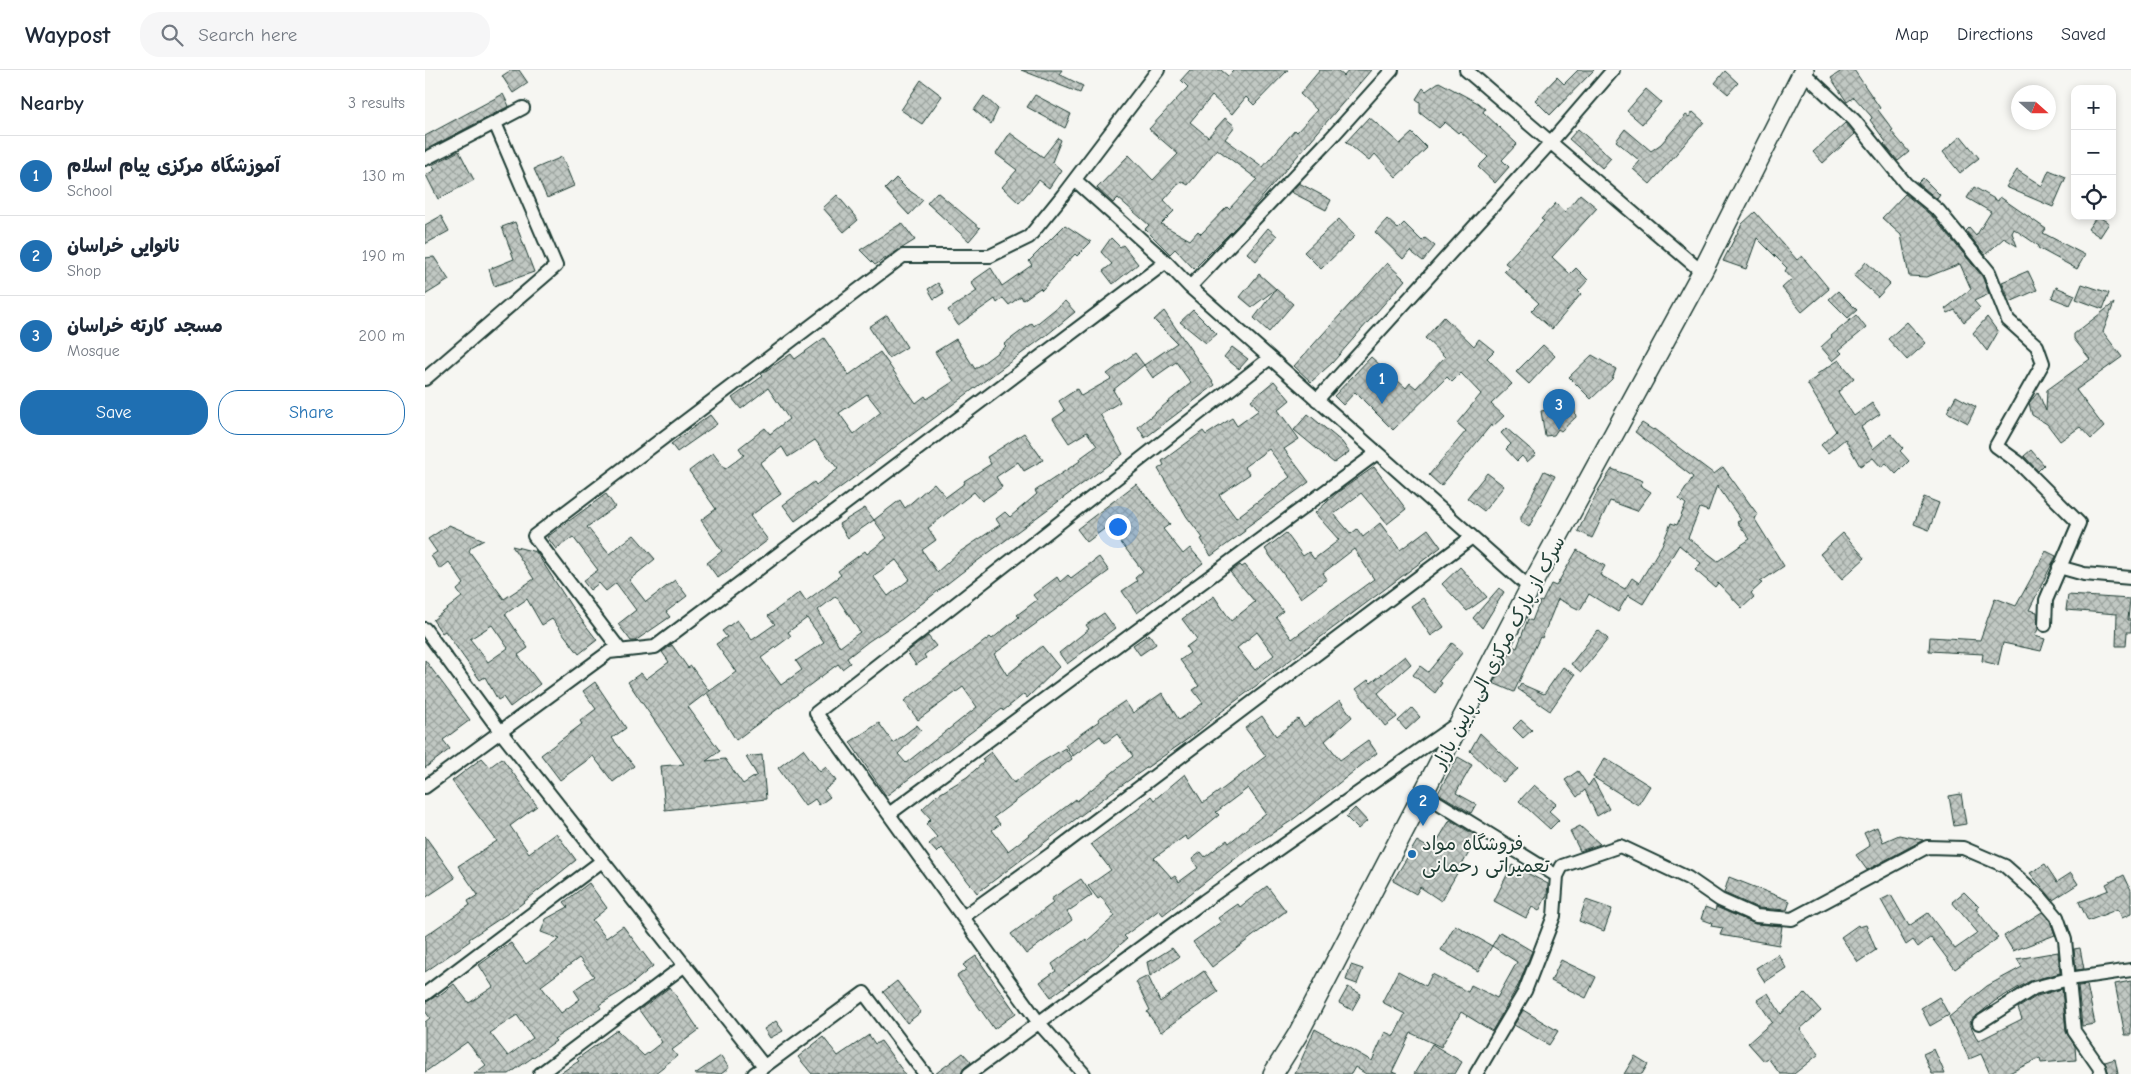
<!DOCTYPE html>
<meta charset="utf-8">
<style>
:root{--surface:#fff;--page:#f6f6f7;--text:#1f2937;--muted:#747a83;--line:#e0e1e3;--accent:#1f6fb2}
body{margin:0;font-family:"Comic Neue","Playpen Sans Arabic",sans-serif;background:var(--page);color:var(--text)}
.controls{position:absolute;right:15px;top:15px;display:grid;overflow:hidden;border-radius:10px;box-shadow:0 2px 8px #0003}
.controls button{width:45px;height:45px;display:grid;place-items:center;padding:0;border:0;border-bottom:1px solid var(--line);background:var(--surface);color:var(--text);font:25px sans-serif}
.compass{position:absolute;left:1586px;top:15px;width:45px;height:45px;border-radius:50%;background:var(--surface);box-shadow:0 2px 8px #0003;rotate:111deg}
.you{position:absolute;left:692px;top:456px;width:18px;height:18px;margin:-12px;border:4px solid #fff;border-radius:50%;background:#1a73e8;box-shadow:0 0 0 8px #1a73e833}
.badge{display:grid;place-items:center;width:32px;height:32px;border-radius:50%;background:var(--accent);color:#fff;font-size:16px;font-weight:700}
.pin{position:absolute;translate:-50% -41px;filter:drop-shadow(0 1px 2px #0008)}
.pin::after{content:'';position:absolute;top:26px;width:18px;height:15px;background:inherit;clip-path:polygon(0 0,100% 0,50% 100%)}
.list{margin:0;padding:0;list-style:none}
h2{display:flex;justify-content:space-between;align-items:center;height:65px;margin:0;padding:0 20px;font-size:21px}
h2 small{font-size:16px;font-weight:400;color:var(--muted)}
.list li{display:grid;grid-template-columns:32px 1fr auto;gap:15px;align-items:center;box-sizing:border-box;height:80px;padding:0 20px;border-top:1px solid var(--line)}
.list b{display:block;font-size:19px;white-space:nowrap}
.list p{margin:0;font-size:16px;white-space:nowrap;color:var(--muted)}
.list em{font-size:16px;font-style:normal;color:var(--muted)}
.actions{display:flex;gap:10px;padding:15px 20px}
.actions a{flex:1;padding:11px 0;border:1px solid var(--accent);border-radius:20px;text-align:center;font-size:18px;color:var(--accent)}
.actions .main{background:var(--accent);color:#fff}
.icon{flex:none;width:28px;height:28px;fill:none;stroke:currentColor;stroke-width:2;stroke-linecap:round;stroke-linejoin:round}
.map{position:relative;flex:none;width:1706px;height:1004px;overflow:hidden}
header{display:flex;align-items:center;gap:30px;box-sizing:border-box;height:70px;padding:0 25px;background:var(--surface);border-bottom:1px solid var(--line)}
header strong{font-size:24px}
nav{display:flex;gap:28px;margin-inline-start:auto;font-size:18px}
.search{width:350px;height:45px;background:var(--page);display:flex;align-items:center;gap:12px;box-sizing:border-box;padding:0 18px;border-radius:20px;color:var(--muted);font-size:19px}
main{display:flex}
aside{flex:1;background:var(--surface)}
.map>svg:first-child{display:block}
.building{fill:url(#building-cross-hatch);stroke:#1f3d34;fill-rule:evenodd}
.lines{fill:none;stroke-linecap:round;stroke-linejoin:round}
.minor-casing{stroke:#1f3d34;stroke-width:16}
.secondary-casing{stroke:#1f3d34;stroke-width:22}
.minor{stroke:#f6f6f2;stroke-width:12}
.secondary{stroke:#f6f6f2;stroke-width:19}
.poi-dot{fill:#1f6fb2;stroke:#f6f6f2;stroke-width:2}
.labels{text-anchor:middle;stroke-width:4;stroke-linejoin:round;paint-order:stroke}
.street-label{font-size:19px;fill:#1f3d34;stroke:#f6f6f2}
.poi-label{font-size:19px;fill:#1f3d34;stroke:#f6f6f2;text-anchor:start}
</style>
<header>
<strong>Waypost</strong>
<div class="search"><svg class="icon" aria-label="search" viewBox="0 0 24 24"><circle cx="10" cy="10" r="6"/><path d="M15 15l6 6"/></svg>Search here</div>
<nav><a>Map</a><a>Directions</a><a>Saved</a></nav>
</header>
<main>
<aside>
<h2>Nearby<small>3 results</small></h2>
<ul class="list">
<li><span class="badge">1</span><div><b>آموزشگاه مرکزی پیام اسلام</b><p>School</p></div><em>130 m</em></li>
<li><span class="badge">2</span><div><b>نانوایی خراسان</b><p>Shop</p></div><em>190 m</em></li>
<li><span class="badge">3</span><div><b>مسجد کارته خراسان</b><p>Mosque</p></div><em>200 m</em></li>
</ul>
<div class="actions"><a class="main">Save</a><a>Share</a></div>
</aside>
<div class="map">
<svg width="1706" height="1004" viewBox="0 0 1706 1004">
<defs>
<pattern id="building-cross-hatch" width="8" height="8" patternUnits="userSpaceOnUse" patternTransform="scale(1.25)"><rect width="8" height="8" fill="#c1c8c3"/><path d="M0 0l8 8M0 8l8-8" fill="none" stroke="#9ca49f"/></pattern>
</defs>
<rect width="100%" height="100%" fill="#f6f6f2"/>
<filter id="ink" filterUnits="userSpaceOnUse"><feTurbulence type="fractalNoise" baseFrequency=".02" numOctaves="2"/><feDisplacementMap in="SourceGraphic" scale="10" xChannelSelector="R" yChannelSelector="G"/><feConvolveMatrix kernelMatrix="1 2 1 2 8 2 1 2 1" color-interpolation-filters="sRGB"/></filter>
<g filter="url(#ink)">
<path class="building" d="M86,0H94L103,13L88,23L77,6Z
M596,0H637L634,4L658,16L655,23Z
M765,0H796L803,6L809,0H863L829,35L821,27L807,44L787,26L765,52L783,67L800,48L810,56L800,69L838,97L870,60L872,62L892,40L875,24L895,0H912L919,6L924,0H946L815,153L769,199L750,179L745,184L720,159L724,155L693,128L688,133L672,118L704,85L728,110L753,84L724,59L763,17L756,10ZM792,79L832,109L804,139L802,137L776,164L773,161L765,170L736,154L749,141L739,130L756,111L763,115Z
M1153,0H1169L1125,45L1110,30L1132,7L1139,14Z
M1418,0H1429L1455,38L1453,40L1468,60L1466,61L1484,82L1473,91L1459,74L1461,72L1445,50L1447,48L1446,46L1429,27L1422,32L1406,8Z
M1300,1L1313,13L1303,24L1290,13Z
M496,10L517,26L497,54L476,40Z
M1014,12L1053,33L1060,39L1058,42L1092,74L1077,90L1084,97L1070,113L1053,97L1063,87L1035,61L1033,63L1020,52L1014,58L995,43V32L991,29L998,18L1001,21Z
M1221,19L1236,32L1217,54L1202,41Z
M78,24L84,36L0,80V66Z
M610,25L646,44L640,58L602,37Z
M559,26L573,39L566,54L549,40Z
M1268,42L1279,52L1225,114L1208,99L1215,91L1191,71L1200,59L1226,81L1236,74L1261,45L1264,47Z
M944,47L975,74L987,63L1002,78L971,107L950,84L944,91L921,72Z
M1420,53L1430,64L1398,93L1388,82Z
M1153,59L1186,88L1177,98L1144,69Z
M585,63L618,87L633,68L636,70L627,92L636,100L624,118L614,110L594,133L577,117L592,100L571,84Z
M1536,66L1554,88L1535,103L1518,82Z
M34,81L49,110L13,129L1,105L10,100L7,95Z
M137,87L149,116L122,128L109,99Z
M1592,100L1617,116L1624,100L1641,107L1628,137L1581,117Z
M471,108L482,119L498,130L484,145L460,119Z
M1498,108L1515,125L1512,129L1493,113Z
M874,113L906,130L901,140L866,122Z
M1549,117L1573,131L1575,127L1621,159L1618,163L1660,185L1652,199L1613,178L1614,176L1589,159L1587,163L1592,176L1579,168L1560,185L1541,161L1544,158L1551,166L1566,142L1542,128Z
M512,122L555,158L544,171L502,133Z
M1155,124L1172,138L1127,187L1145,204L1151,198L1163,210L1153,221L1156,224L1127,259L1106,241L1114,233L1079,201L1084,196L1080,193L1119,151L1116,149L1131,133L1140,142Z
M1480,124L1508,147L1557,206L1564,224L1549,231L1555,238L1539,252L1530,240L1523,243L1520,239L1546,219L1535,194L1502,207L1484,206L1476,165L1457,148Z
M412,125L433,150L419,162L398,138Z
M1330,142L1372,190L1377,186L1404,219L1377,242L1357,218L1367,209L1360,201L1362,198L1332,168L1321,199L1298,191L1317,154Z
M16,146L24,161L0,174V155Z
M1672,146L1684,153L1675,167L1663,159Z
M914,149L930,166L896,199L879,182Z
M962,149L973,159L979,153L997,171L1000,168L1010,176L998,191L985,181L978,189L950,162Z
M90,152L109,202L69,216L64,199L89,189L77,157Z
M477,153L490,170L450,195L435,180Z
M640,155L666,172L652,186L650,184L617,220L615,218L598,230L596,226L584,235L578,228L572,233L570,229L533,255L523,240L552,221L546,212L566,198L577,216L607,195L604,191Z
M843,158L852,166L831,191L822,183Z
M686,168L695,177L698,175L713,194L688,214L678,201L687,194L676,182Z
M9,187L24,210L0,225V188Z
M1441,192L1465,214L1453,227L1429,206Z
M962,193L980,210L907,293L886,312L869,296Z
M1603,201L1612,220L1585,232L1577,212Z
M834,204L851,219L827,237L815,227Z
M513,213L519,223L509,229L503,219Z
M1657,214L1684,223L1678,239L1651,229Z
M1631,217L1650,225L1645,235L1627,228Z
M851,219L868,234L844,262L829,248Z
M1413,221L1432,240L1423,248L1404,229Z
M640,231L650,242L623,264L370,451L358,435L389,412L391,415L413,399L390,370L363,387L357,377L335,393L356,424L325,446L343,470L293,508L282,493L297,481L276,450L291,439L264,401L288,383L300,399L319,385L314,378L340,358L345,364L364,349L343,318L316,339L307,328L338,306L336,304L366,284L370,289L399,268L424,305L455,282L491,333L500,326L502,329L529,311L510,282L531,269L550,299L581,276L579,274L607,253L609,256ZM442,324L456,342L429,364L414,343Z
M1689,233L1678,262L1697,287L1651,320L1679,357L1666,369L1655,357L1635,371L1622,354L1607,345L1604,333L1613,322L1621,341L1622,320L1665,289L1649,269V264Z
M768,240L792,264L781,273L755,252Z
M739,241L790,315L720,368L713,357L766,313L751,292L728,308L719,295L752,273L729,250Z
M462,245L482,277L464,288L444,257Z
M1431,245L1441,258L1414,280L1417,283L1408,291L1396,277L1407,267L1406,266Z
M1019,247L1049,276L1054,269L1069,281L1062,288L1087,314L1066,334L1079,346L1067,357L1066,355L1016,416L1004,405L1041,361L1032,353L1056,324L1036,303L1027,312L1022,307L968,360L930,322L918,335L909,326L946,287L981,318L985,313L991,318L1020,287L1000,268Z
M1562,247L1573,262L1562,281L1548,263Z
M1482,252L1501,273L1482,290L1463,269Z
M1118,275L1130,286L1104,314L1091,302Z
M807,277L823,289L814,299L799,287Z
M710,283L719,295L688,320L695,332L675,344L698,384L536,503L477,549L444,571L422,588L425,593L417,599L413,594L311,670L282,623L311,602L291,574L302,567L297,561L312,550L327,570L350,554L343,546L375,522L381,531L416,505L413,501L440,481L442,484L462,468L449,450L475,430L480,438L509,413L521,427L540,413L539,411L566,394L562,387L599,363L618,390L599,401L593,392L571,407L577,417L557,431L549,422L503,458L511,470L497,480L512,502L533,483L575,455L571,449L580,442L585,447L612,424L610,421L655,391L654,389L672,376L662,362L644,373L628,349L640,341L634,331L652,319L656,326L686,309L682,304ZM471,490L485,509L463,526L448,506ZM411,526L435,562L415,577L393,540ZM382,548L399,572L371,591L377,600L356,615L336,588L366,566L363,562Z
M1167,285L1191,299L1187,309L1166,329L1144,307Z
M1414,290L1429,308L1413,322L1429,346L1447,333L1455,344L1436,357L1448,379L1466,364L1478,378L1475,381L1484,391L1471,404L1461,393L1456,397L1448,388L1435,396L1420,369L1403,383L1396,375L1411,361L1382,313L1394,306L1392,304Z
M849,311L865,330L853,340L874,369L859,379L884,412L819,459L820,461L786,486L776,469L778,468L762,447L733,399L739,395L737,391L778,361L781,365L807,348L812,356L834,340L826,330ZM844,379L865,407L811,448L794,425L825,404L819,397Z
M1531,326L1551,337L1543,353L1522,342Z
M1149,335L1151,347L1136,361L1133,359L1129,365L1120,366L1116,341Z
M883,344L917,372L924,382L909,393L869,360Z
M285,345L292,354L252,382L246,374Z
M1217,353L1228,360L1229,359L1289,404L1298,397L1333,445L1329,448L1359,496L1335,512L1337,513L1326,523L1329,527L1317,538L1293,513L1290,517L1270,500L1276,493L1254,475L1218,534L1203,525L1193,542L1164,524L1155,540L1133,529L1117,568L1115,567L1089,622L1068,613L1088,576L1092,578L1103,549L1107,551L1115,531L1117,532L1126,514L1131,516L1152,480L1180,496L1175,505L1200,519L1207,508L1214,513L1237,475L1246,453L1252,455L1261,434L1254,429L1268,407L1210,362ZM1292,415L1316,450L1312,452L1325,469L1293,491L1263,468L1275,438L1283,441Z
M1081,358L1111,384L1102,392L1097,386L1092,391L1081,379L1086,374L1076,363Z
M1606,380L1619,395L1613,401L1599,386Z
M949,397L981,439L962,454L936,423L909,444L926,464L932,459L938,467L955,453L975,480L1003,459L1016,477L796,642L767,666L687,722L552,823L517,778L512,783L504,774L512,767L501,754L506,749L497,739L511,726L542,707L559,692L557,689L566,682L589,713L615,693L640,678L647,689L569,747L575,754L567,760L583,781L651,729L652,731L708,686L692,664L680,673L675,666L648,686L640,675L674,651L673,649L700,631L708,643L737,623L754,650L778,633L768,620L774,616L755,590L765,583L761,577L772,569L757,549L789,526L806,551L830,532L805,502L815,495L817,497L820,495L858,541L851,547L867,569L949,509L929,479L898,503L902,509L876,528L840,479L861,463L878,486L884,482L889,489L914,470L890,443L913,422ZM832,562L849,585L830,600L812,578Z
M1187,399L1218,411L1215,415L1226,422L1212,441L1185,431L1167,468L1153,461L1174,419Z
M1119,401L1130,406L1104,457L1096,452V447Z
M1062,403L1079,416L1059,441L1042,428Z
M711,414L745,454L738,459L758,484L765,478L778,493L712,543L697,521L712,511L710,508L718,501L683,456L662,472L652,459Z
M181,424L190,437L162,457L184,484L209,465L230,489L204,510L221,532L250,510L262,526L241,542L245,547L210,571H206L193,554L211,540L191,513L181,521L174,513L165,520L158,511L173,500L148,467L131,479L122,467Z
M1499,427L1514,433L1504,460L1489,454Z
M440,438L449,450L423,468L414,454Z
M24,455L59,470L46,477L44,481L79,529L109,509L87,476L111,482L146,536L172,570L154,584L127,549L117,555L102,529L80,544L103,578L93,585L115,614L85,637L78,627L73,630L60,607L55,610L20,561L17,563L8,550L37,527L32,520L39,514L24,492L15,499L6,486L12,482L3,469ZM67,555L83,578L63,592L45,569Z
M1418,463L1440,488L1417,509L1395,484Z
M1621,481L1631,486L1604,540L1612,542L1613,559L1610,566L1620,569L1616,581L1578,573L1573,595L1557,591L1558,584L1504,581L1505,567L1555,570L1570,528L1591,536Z
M674,487L684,501L569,584L582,605L617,576L634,597L602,628L599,624L578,641L577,639L461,726L425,672L454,653L468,673L492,655L496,660L473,684L481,693L552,637L538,617L493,650L479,631L565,567L567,569L594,547L592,545L612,530L608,525L632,507L635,512L643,505L646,508Z
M1035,497L1062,527L1042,541L1017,514Z
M1074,518L1079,522L1057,558L1048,548Z
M1643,525L1705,529L1703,550H1706V562H1702L1701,576H1691L1692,544L1641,540Z
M998,528L1019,557L1006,566L986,536Z
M679,543L690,558L642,594L634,583L664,559L661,555Z
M1173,560L1183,569L1156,602L1146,594Z
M724,564L731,574L715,585L708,575Z
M503,566L511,576L499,585L501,588L491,595L482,582Z
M1027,573L1038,582L1014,611L1017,613L1010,623L988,605L995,596L1003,602Z
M247,575L263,598L266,596L284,621L263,637L295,681L281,691L300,689L318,714L332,705L321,687L337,685L341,729L240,740L236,696L259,694L203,612L216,603L221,609L244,592L237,582Z
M980,586L986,594L953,623L972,647L960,656L931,619L943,610L946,613Z
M0,590L45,650L18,670L25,679L0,698Z
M1138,597L1150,605L1125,641L1093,619L1096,614L1119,624Z
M170,612L201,658L187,668L209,696L188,712L168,686L135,710L116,685L157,654L155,651L171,639L158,621Z
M915,630L927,647L900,671L915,690L943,670L952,683L866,751L820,781L738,845L734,840L699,866L702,869L677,890L626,927L615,912L631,901L627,894L661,869L662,871L690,846L676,827L673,829L663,816L686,800L666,774L715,738L714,737L726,726L729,730L760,704L778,733L799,718L841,686L820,658L837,646L851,666L873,649L879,657ZM823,718L841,743L804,773L802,770L780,787L776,782L767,789L773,798L754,812L750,806L747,808L729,788L760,766L763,770L794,745L791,742Z
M987,638L995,647L981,660L973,651Z
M1096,650L1107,660L1098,668L1088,658Z
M1055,663L1093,699L1078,712L1045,681Z
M378,679L395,702L401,697L411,711L399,720L405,727L394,735L390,729L380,736L353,698Z
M1033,687L1047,695L1031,723L1051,734L1046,743L1013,723Z
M57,688L65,697L77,688L112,736L85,756L104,783L131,763L151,790L94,836L44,869L45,871L0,902V866L45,835L43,831L53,825L33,796L72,771L27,711Z
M1180,688L1225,716L1213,735L1168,707Z
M1153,701L1163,716L1168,709L1184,739L1172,746L1160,720L1152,727L1140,710Z
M1109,715L1131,734L1124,741L1134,750L1125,759L1094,731Z
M1536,724L1541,754L1529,756L1524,726Z
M930,738L942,751L933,759L921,747Z
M1025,750L1053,767L1016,831L995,817L991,824L968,811L992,771L1007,780Z
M1155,756L1175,774L1155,781L1145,761Z
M1452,757L1458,772L1474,765L1498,770L1442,800L1431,785L1445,776L1439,763Z
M0,766L30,808L0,828Z
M1620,794L1632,812L1646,803L1653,814L1628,830L1605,803Z
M1087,795L1123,814L1122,825L1114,841L1107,837L1101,848L1069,831Z
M1699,805L1706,820V844L1697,848L1693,839L1663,851L1654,832L1684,820L1681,814Z
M1304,807L1365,831L1362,840L1333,838L1299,823Z
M656,809L667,825L642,842L647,850L601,884L586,864L628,833L626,829Z
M164,813L182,838L167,850L181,868L198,856L228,896L202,918L174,935L176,938L129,969L131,971L84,1004H49L61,995L42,972L0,1002V952L5,948L0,941V933L11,926L12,927L29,914L44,933L68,917L54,895L76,879L86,873L101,894L135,869L116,862L121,849L143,837L139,832ZM154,888L169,906L149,920L155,929L136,943L116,916ZM92,945L108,968L83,986L65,963Z
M842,816L861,841L787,897L768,872L796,852L793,848L813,834L815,837Z
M1539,822L1554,837L1551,839L1573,868L1530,899L1506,867L1493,877L1488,870L1481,875L1456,830L1466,825L1484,856L1503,843L1530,879L1553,863L1527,832Z
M1161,830L1187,839L1179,861L1154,851Z
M1280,837L1290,841L1291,837L1330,854L1357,856L1354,875L1295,865L1298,858L1286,856L1287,853L1276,849Z
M1617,842L1625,851L1630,865L1588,881L1579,866Z
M1030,855L1067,876L1053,901L1016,880Z
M1433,855L1434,857L1441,855L1451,880L1433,892L1416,867Z
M1075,862L1107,881L1094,914L1067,961L1036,942L1016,977L986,963L967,1002L972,1004H941L930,997L926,1004H870L890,959L947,991L960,962L969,966L980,944L957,932L973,901L1001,916L1007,904L1043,922L1046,915L1072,928L1092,892L1067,876Z
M747,878L754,887L725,906L722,892L728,890Z
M1655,878L1659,899L1651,900L1649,879Z
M1633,882L1635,903L1605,911L1570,931L1544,952L1553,971L1597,949L1593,938L1612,926L1637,919L1641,962L1650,976L1651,990L1616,993L1615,988L1582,1004H1565L1556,984L1544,989L1524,947L1562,916L1597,897L1592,889Z
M1353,884L1361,898L1340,912L1331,898Z
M551,886L591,943L569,959L532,906L542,899L538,895Z
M1136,890L1171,907L1161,928L1126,911Z
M926,895L938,899L932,914L921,910Z
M779,901L793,922L736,962L722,942L725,940L711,912L723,906L735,932Z
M472,911L496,942L482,953L458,922Z
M1706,911V965H1700L1690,914Z
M1662,915L1670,954L1657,956L1653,916Z
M245,917L274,960L247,980L252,986L229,1004H134L154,991L152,989L192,960L219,986L237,972L214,940Z
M923,917L936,924L927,940L914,933Z
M1343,923L1356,944L1380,923L1396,941L1375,959L1394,984L1369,1004H1355L1343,988L1339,991L1323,973L1347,952L1332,930Z
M1514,927L1524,945L1505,956L1496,938Z
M1098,940L1133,961L1124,975L1089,955Z
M351,951L358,961L345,968L339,959Z
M444,965L450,974L456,971L480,1004H387L373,987L398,967L413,986Z
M1007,974L1037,992L1030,1004H989Z
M1509,979L1520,1004H1507L1498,984Z
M538,983L546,992L539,998L536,1004H510Z
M296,986L304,998L296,1004H270Z
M1210,986L1223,994L1217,1004H1199Z
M1690,989L1693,1004H1684L1680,992Z"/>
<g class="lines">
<defs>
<path id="minor" d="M1041,0L1277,202
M1378,2L1429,50L1481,114L1514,141L1564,202L1583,250L1612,276L1618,293L1571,376L1593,392L1654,453L1621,530L1620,555
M0,89L98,38
M650,110L741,192L765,217L1105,518
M765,217L906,68L967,0
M0,309L131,196L70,53
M892,330L1125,73L1188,0
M1634,497L1659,504L1706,508
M0,559L75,661L339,996
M196,581L109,466L478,186H565L604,167L638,125L733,0
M0,717L184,582L230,577L741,192
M999,724L1132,806
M464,744L952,383
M538,847L626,784L1047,467
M0,924L177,791
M1554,953L1609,918L1644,909L1706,900
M115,1004L260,895
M329,1004L439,923L500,1004
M544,1004L779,831L1033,653
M659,1004L614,953L391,643L845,288
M1051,1004L1100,921L1129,846L1132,806L1137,796L1195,776L1263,808L1295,830L1331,846L1367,849L1502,777L1538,778L1580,796L1615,827L1632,847L1640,870L1649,961L1674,997L1676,1004"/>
<path id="secondary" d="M848,1004L873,964L1105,518L1277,202L1379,0"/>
</defs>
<use href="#minor" class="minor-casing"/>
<use href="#secondary" class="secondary-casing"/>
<use href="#minor" class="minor"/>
<use href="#secondary" class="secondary"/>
</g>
</g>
<circle class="poi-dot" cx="987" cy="784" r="5"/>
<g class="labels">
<g class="street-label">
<text transform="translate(1073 582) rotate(-62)" y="7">سرک از پارک مرکزی الی پایین بازار</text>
</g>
<g class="poi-label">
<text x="997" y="780">فروشگاه مواد<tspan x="997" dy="22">تعمیراتی رحمانی</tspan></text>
</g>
</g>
</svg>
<div class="controls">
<button>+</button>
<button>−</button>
<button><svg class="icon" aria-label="locate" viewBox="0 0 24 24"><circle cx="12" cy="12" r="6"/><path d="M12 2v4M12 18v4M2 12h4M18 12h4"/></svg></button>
</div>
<svg class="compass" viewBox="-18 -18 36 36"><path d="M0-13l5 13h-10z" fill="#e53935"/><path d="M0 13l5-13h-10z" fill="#747a83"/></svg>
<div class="you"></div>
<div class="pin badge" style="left:957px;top:334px">1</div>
<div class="pin badge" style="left:998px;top:756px">2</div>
<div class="pin badge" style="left:1134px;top:360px">3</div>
</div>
</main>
